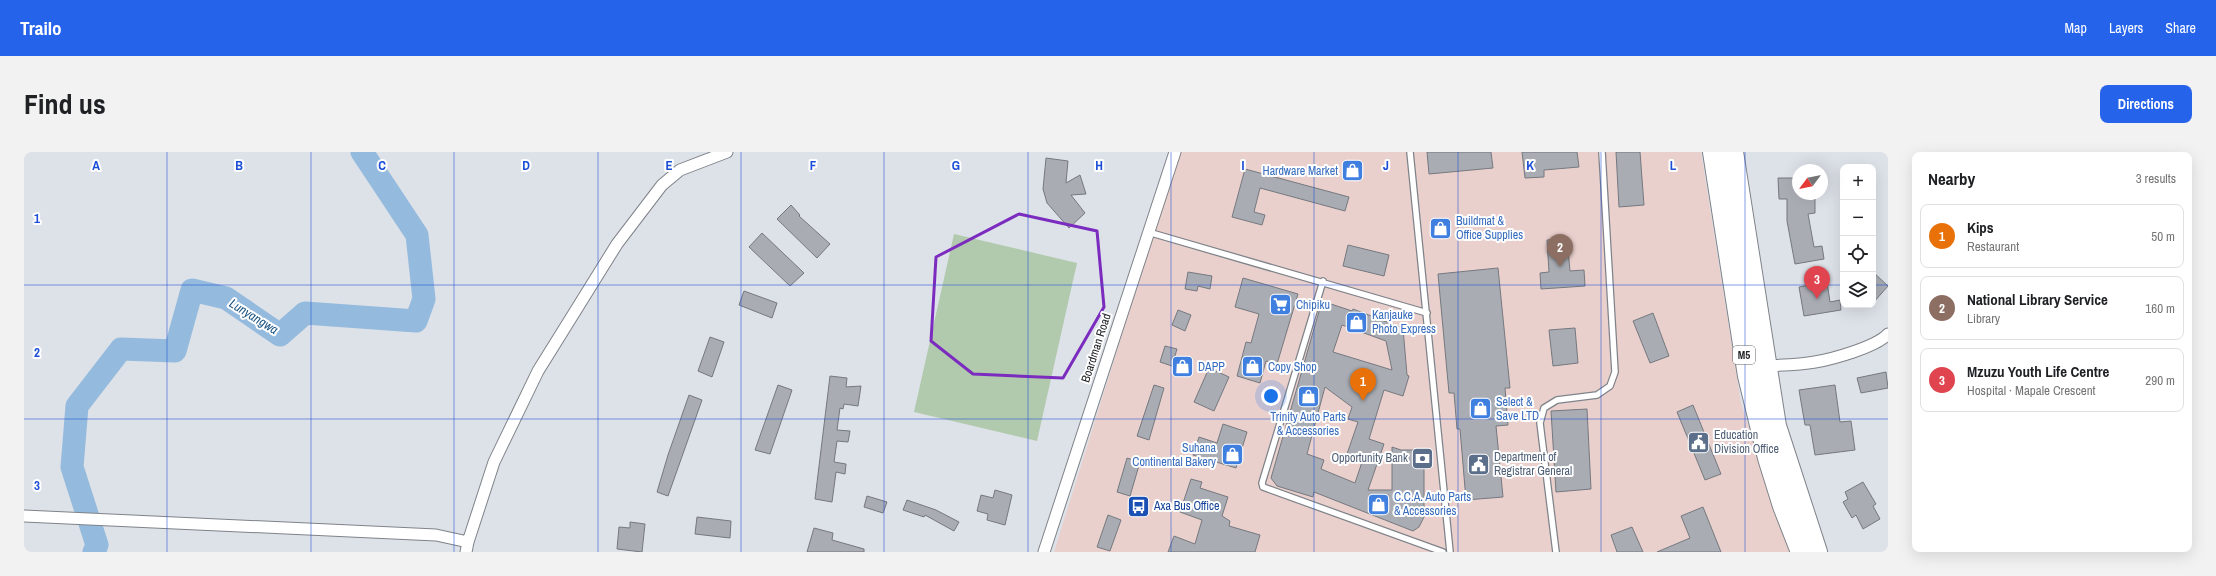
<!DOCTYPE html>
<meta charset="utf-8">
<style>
:root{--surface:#fff;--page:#f2f2f2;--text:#202124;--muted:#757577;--line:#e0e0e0;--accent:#2563eb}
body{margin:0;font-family:"Archivo Narrow",sans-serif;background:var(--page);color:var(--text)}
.controls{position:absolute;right:12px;top:12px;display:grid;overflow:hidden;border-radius:8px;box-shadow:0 4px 16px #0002}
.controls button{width:36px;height:36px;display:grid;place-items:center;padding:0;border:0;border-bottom:1px solid var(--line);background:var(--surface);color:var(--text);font:20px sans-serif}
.compass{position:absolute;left:1768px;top:12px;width:36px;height:36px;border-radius:50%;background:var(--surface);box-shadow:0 4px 16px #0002;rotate:238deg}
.you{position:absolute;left:1247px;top:244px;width:14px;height:14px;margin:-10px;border:3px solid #fff;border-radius:50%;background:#1a73e8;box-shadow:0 0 0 6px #1a73e833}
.badge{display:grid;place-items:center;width:26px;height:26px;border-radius:50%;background:var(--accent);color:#fff;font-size:13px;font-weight:700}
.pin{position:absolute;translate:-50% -33px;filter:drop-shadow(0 1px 2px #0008)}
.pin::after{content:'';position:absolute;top:21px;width:14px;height:12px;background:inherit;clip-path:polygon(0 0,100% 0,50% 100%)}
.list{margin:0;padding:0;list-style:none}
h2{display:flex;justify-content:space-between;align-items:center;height:52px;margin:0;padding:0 16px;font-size:17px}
h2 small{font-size:13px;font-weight:400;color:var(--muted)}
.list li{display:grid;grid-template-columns:26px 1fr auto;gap:12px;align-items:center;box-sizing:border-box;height:64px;margin:0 8px 8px;padding:0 8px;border:1px solid var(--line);border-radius:8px}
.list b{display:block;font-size:15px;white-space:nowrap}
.list p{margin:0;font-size:13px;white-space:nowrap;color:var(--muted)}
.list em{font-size:13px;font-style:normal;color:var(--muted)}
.icon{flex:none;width:22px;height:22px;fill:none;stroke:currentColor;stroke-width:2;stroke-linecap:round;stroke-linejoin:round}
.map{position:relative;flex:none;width:1864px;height:400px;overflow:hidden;border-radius:8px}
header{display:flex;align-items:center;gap:24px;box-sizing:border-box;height:56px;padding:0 20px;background:var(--accent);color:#fff}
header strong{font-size:19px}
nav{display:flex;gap:22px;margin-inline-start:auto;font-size:14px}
.intro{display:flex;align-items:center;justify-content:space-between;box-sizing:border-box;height:96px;padding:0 24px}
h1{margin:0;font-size:28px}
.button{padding:10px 18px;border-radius:8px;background:var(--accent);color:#fff;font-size:14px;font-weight:700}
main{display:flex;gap:24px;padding:0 24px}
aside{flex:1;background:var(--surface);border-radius:8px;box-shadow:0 4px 16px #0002}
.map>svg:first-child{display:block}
.commercial{fill:#ead0cd}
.green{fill:#b1caad}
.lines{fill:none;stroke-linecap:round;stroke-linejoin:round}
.river{stroke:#94badd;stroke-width:23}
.building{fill:#a9acb3;stroke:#75797f;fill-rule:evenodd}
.lane-casing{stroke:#7f8389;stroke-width:8}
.street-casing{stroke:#7f8389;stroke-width:13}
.highway-casing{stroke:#7f8389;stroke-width:22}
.lane{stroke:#fff;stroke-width:5.5}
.street{stroke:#fff;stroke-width:11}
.highway{stroke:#fff;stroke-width:20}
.marked{fill:none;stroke:#7b2cbf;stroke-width:3;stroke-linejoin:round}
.grid{fill:none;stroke:#1d4ed8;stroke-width:1;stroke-opacity:0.55}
.labels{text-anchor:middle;stroke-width:4;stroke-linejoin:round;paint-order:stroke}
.shield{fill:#fff;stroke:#646567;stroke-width:1}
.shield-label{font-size:11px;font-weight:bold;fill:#222326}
.shop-label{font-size:12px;fill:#366cbe;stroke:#fff;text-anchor:start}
.street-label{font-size:12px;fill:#222326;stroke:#fff}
.service-label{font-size:12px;fill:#4e5e75;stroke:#fff;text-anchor:start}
.transit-label{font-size:12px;fill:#164399;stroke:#fff;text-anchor:start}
.water-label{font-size:13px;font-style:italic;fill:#1c5582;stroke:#fff}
.grid-label{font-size:13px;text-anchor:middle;font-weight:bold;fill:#1d4ed8;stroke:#fff;stroke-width:4;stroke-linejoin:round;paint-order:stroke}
</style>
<header>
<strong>Trailo</strong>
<nav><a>Map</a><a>Layers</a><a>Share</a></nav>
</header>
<div class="intro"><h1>Find us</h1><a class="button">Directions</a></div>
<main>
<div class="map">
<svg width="1864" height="400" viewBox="0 0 1864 400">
<rect width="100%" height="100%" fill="#dde1e8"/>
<path class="commercial" d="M1155,0H1677L1717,251L1765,400H1030Z"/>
<path class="green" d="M930,82L1053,111L1013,289L890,260Z"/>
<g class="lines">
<path class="river" d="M70,400L73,393L48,315L53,254L97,197L151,199L168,138L202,146L256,183L281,161L392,169L400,147L393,83L338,0"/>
</g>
<path class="building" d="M1403,0H1467L1469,16L1405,22Z
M1498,0H1553L1555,15L1520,18V25L1501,26Z
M1592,0H1616L1620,53L1595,55Z
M1022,6L1044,9L1042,31L1056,23L1062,42L1047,43L1061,61L1045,76L1023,51L1019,37Z
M1221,17L1325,45L1321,59L1236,36L1230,60L1241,63L1238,73L1208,65Z
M1754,26H1774V42H1791V61L1784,62L1790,95L1798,94L1800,107L1771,112L1763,69V47H1755Z
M767,53L776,63L775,64L806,92L793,106L753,67Z
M738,81L780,121L766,134L725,95Z
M1543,86L1546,119L1560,118L1561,134L1517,137L1516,121L1525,120L1523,88Z
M1324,93L1365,103L1360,124L1319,114Z
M1474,116L1486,236H1481L1484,273L1472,274L1479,345L1442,348L1436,277H1433L1430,241H1425L1414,122Z
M1164,120L1188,124L1186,137L1174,134L1173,139L1161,137Z
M1849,120L1864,134L1849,151Z
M1219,126L1274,142L1253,212L1242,209L1236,231L1213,224L1222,190L1227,191L1235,162L1211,155Z
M1803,130L1806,150L1816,148L1817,158L1780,164L1775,135Z
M720,139L753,151L748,166L715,153Z
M1298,149L1328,159L1329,157L1379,176L1383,223L1385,224L1379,244L1360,238L1345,287L1360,292L1344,338H1368V295L1377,298H1400V365L1395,375L1389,379L1290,340L1289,345L1253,334L1247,326ZM1318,173L1362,189L1368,218L1309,200ZM1301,235L1328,255L1324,267L1334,270L1322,305L1338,310L1331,331L1297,317L1300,308L1283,302Z
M1154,158L1167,163L1161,179L1148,173Z
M1629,161L1645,204L1626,211L1609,169Z
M1551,176L1554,211L1529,214L1525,178Z
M686,185L700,190L688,225L674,219Z
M1141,194L1153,197L1148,214L1136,210Z
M1185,216L1205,225L1190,259L1170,250Z
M1862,220L1864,236L1837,241L1833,226Z
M806,224L823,226L822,235L837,234L834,254L820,252L819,257L816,256L813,278L826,279L824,290L813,289L810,310L822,312L821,322L812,320L808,350L791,347Z
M754,233L768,238L746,302L731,298Z
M1130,233L1140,236L1125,288L1113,284Z
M1811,233L1816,270L1827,269L1831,298L1791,303L1786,273H1781L1775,238Z
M665,243L678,248L644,344L633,340L644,303Z
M1669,253L1697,322L1681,328L1653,260Z
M1563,257L1567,337L1532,340L1527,259Z
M1199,272L1223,280L1212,316L1169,303L1175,285L1193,291Z
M1103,306L1116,310L1106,344L1093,340Z
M1167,327L1178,330L1176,336L1204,345L1198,364L1206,369L1205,374L1236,383L1231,400H1144L1150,384L1171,392L1178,368L1156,360Z
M1839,330L1852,352L1849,354L1856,367L1839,377L1832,363L1828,366L1819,350L1824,347L1821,340Z
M971,338L988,343L981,373L963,368L964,362L953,359L957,343L969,346Z
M843,344L863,350L859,361L840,355Z
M883,348L912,358L935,370L930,379L901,363L900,365L879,358Z
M1679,355L1697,400H1633L1666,386L1657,364Z
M1084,363L1097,368L1086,399L1073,395Z
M673,365L707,369L706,386L671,382Z
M606,370L621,372L618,400L593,397L595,375L606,376Z
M1608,375L1619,400H1593L1587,383Z
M790,376L809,381L808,388L840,397V400H783Z"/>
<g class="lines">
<defs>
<path id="lane" d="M1386,0L1426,400
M1124,80L1403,161
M1299,129L1238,331L1239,335L1419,400
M1532,400L1516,271L1520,256L1533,248L1573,243L1586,234L1591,220L1578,0"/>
<path id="street" d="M1741,214C1758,213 1775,213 1791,210C1809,207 1852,195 1864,182
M0,364L412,383L444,390L442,400
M444,390L470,310L514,219L593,92L638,33L656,18L703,0
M1020,400L1151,0"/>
<path id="highway" d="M1689,0L1724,224L1744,306L1759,354L1777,400
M1709,0L1752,274L1793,400"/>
</defs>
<use href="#lane" class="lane-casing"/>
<use href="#street" class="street-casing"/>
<use href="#highway" class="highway-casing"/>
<use href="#lane" class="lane"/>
<use href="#street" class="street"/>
<use href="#highway" class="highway"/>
</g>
<path class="marked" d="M995,62L1073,79L1080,155L1039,226L949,222L907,189L912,105Z"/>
<path class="grid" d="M143,0V400M287,0V400M430,0V400M574,0V400M717,0V400M860,0V400M1004,0V400M1147,0V400M1290,0V400M1434,0V400M1577,0V400M1721,0V400M0,133H1819M1849,133H1864M0,267H1864"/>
<defs>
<symbol id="shop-square" viewBox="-11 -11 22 22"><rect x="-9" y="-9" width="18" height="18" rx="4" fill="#3f7fe0" stroke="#fff"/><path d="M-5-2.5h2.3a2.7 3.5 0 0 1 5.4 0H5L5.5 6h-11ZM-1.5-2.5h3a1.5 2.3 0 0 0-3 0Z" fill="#fff"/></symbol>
<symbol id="supermarket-square" viewBox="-11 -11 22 22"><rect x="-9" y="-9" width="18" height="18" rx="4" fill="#3f7fe0" stroke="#fff"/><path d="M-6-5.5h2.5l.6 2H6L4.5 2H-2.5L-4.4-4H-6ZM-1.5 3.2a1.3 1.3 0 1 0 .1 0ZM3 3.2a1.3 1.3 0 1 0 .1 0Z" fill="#fff"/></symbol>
<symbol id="civic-square" viewBox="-11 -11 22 22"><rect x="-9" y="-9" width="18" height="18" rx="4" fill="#5c6f8a" stroke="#fff"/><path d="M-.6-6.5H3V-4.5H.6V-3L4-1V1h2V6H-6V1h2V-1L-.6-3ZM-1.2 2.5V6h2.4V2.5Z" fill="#fff"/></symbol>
<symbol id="bank-square" viewBox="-11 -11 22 22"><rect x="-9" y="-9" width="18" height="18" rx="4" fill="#5c6f8a" stroke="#fff"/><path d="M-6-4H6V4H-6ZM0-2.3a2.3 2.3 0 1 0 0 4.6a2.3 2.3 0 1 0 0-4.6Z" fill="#fff"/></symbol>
<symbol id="bus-square" viewBox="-11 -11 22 22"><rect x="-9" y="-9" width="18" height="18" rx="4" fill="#1a4fb4" stroke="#fff"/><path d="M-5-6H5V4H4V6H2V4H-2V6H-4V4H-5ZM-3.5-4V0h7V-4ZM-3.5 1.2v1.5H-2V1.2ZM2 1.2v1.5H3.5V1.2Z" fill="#fff"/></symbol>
</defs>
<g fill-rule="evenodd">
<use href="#shop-square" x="1316" y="6" width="25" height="25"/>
<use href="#shop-square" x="1404" y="64" width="25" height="25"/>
<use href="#supermarket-square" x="1244" y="140" width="25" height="25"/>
<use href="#shop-square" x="1320" y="158" width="25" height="25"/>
<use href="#shop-square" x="1146" y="202" width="25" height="25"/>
<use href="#shop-square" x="1216" y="202" width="25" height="25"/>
<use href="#shop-square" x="1272" y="232" width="25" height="25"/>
<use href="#shop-square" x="1444" y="244" width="25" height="25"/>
<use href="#civic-square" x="1662" y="278" width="25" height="25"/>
<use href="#shop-square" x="1196" y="290" width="25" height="25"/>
<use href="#bank-square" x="1386" y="294" width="25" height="25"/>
<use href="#civic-square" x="1442" y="300" width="25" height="25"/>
<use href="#shop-square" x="1342" y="340" width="25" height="25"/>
<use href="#bus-square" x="1102" y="342" width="25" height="25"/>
</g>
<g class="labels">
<rect class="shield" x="1709" y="194" width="22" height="18" rx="3"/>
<g class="shield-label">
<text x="1720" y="207">M5</text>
</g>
<g class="shop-label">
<text x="1314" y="23" text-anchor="end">Hardware Market</text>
<text x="1432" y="73">Buildmat &amp;<tspan x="1432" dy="14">Office Supplies</tspan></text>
<text x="1272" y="157">Chipiku</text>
<text x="1348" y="167">Kanjauke<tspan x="1348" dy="14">Photo Express</tspan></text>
<text x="1174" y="219">DAPP</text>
<text x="1244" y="219">Copy Shop</text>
<text x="1472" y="254">Select &amp;<tspan x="1472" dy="14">Save LTD</tspan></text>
<text x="1284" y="269" text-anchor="middle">Trinity Auto Parts<tspan x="1284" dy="14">&amp; Accessories</tspan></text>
<text x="1192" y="300" text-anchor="end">Suhana<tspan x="1192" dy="14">Continental Bakery</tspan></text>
<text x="1370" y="349">C.C.A. Auto Parts<tspan x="1370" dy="14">&amp; Accessories</tspan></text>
</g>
<g class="street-label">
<text transform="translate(1072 196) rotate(-72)" y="4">Boardman Road</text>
</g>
<g class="service-label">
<text x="1690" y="287">Education<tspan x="1690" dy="14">Division Office</tspan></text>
<text x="1470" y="309">Department of<tspan x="1470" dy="14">Registrar General</tspan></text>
<text x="1384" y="310" text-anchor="end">Opportunity Bank</text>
</g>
<g class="transit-label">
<text x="1130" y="358">Axa Bus Office</text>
</g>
<g class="water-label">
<text transform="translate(230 164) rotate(32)" y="5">Lunyangwa</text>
</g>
</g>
<g class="grid-label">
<text x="72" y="18">A</text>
<text x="215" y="18">B</text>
<text x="358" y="18">C</text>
<text x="502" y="18">D</text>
<text x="645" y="18">E</text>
<text x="789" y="18">F</text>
<text x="932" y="18">G</text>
<text x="1075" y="18">H</text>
<text x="1219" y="18">I</text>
<text x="1362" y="18">J</text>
<text x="1506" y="18">K</text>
<text x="1649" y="18">L</text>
<text x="13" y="71">1</text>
<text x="13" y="205">2</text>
<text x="13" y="338">3</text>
</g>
</svg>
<div class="controls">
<button>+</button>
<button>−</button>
<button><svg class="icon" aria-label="locate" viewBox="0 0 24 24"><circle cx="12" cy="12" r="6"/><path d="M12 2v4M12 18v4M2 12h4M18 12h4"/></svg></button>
<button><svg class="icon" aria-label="layers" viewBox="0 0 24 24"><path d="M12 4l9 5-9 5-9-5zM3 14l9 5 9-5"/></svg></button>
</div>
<svg class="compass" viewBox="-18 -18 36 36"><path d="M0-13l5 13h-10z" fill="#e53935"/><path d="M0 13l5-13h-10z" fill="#757577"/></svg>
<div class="you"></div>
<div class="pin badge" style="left:1339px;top:249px;background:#e8710a">1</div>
<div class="pin badge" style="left:1536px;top:115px;background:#8d6e63">2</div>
<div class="pin badge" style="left:1793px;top:147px;background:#e0444e">3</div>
</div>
<aside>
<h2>Nearby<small>3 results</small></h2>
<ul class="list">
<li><span class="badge" style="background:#e8710a">1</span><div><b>Kips</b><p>Restaurant</p></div><em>50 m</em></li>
<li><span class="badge" style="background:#8d6e63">2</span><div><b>National Library Service</b><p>Library</p></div><em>160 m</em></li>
<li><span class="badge" style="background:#e0444e">3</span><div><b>Mzuzu Youth Life Centre</b><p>Hospital · Mapale Crescent</p></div><em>290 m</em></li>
</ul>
</aside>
</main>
